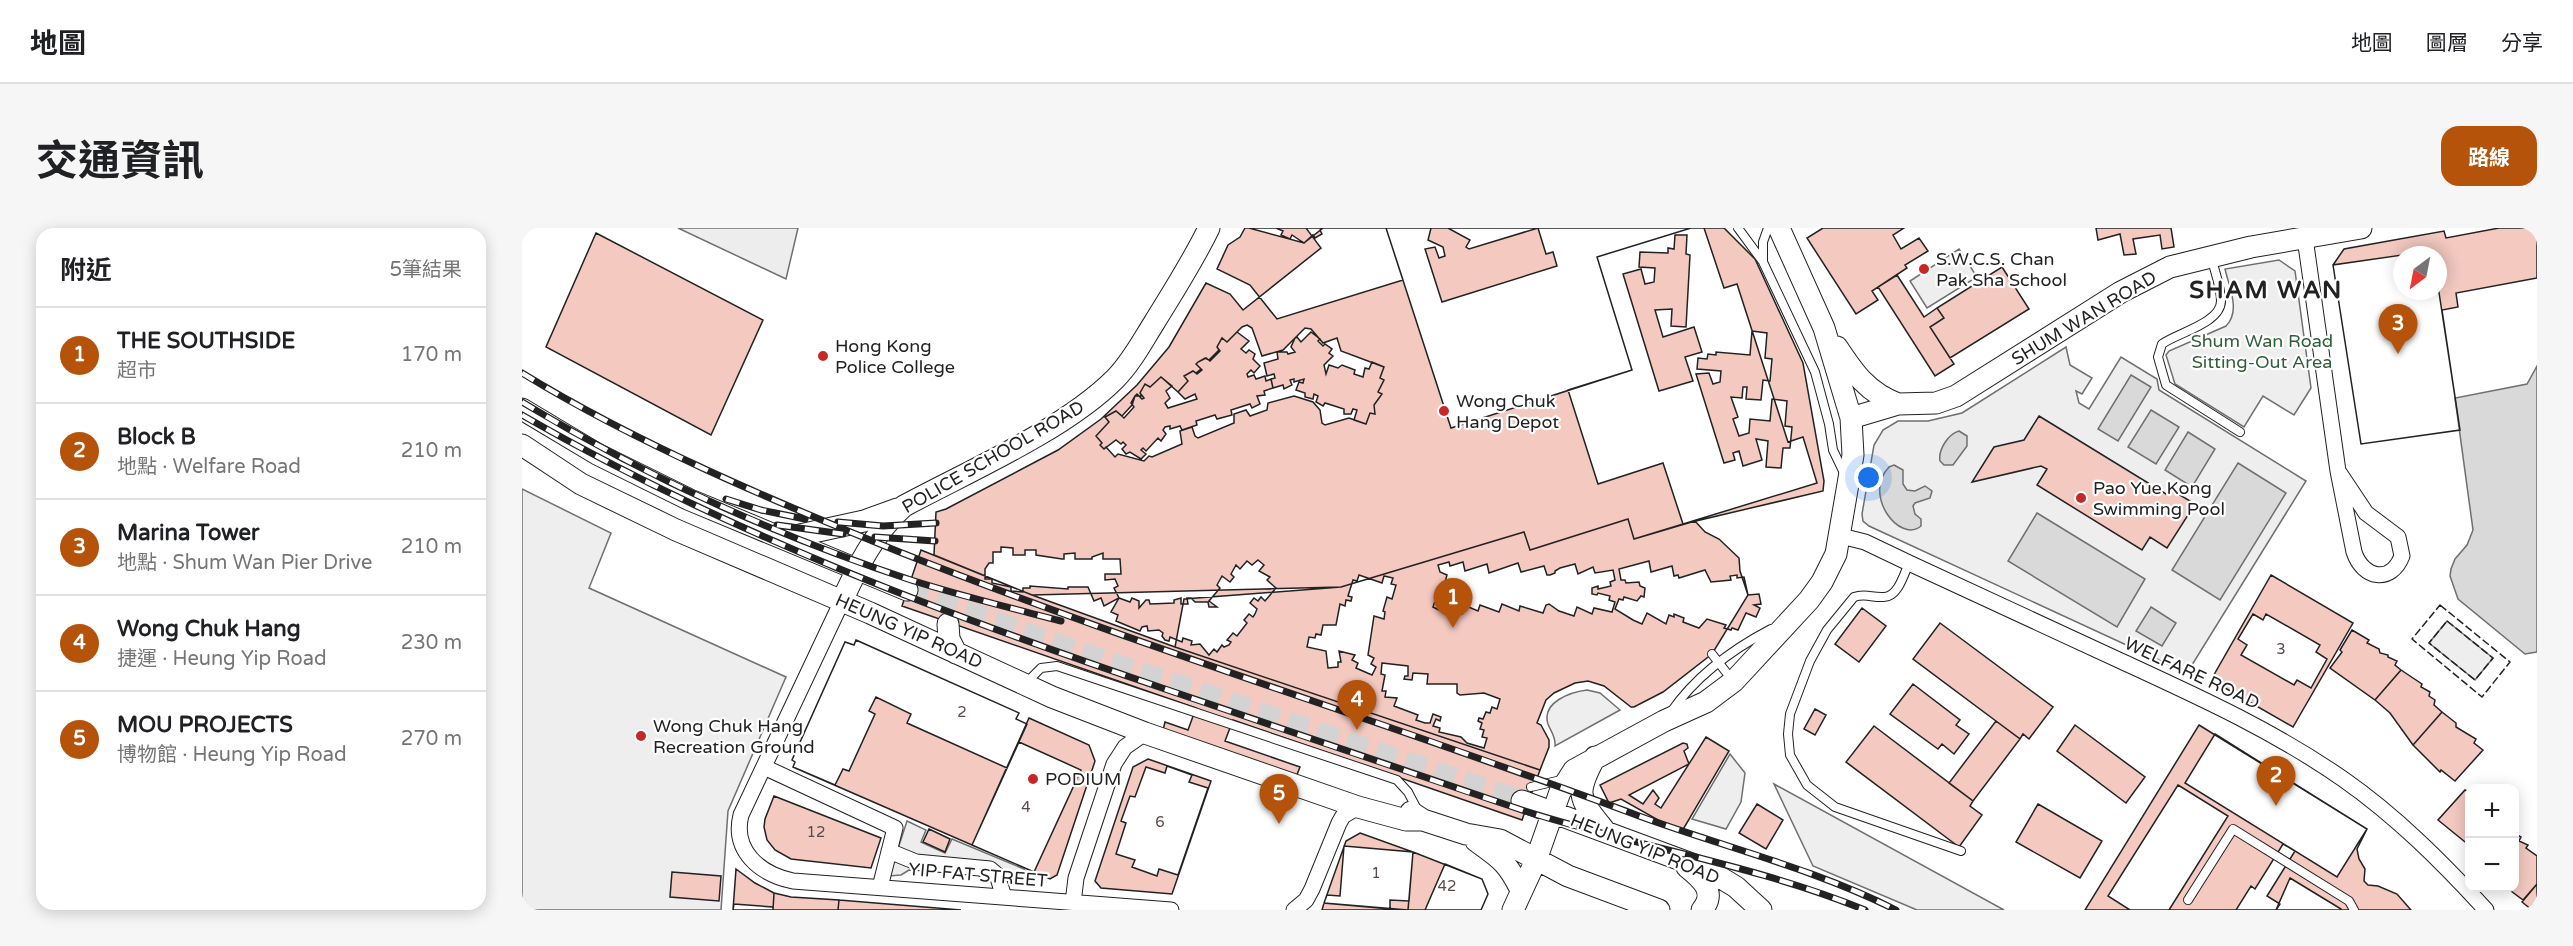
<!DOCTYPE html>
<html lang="zh-TW">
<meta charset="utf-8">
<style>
:root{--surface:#fff;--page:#f6f6f6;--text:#202124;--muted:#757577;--line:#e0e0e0;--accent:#b45309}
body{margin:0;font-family:"Varela Round","Noto Sans TC",sans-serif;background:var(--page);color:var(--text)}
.controls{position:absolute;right:18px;bottom:18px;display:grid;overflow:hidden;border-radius:12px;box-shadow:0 3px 15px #0003}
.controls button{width:54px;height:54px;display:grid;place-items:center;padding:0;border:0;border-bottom:2px solid var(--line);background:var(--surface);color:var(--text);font:30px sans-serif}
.compass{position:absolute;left:1871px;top:18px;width:54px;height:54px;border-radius:50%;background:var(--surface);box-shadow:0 3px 15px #0003;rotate:212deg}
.you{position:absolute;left:1347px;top:250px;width:21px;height:21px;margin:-15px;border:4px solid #fff;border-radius:50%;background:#1a73e8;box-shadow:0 0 0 9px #1a73e833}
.badge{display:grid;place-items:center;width:39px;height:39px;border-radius:50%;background:var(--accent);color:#fff;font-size:20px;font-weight:700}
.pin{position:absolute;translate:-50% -50px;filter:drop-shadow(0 2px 3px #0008)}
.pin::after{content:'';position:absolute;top:32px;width:21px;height:18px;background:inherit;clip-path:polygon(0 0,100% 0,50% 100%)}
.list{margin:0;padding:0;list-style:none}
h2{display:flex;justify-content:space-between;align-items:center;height:78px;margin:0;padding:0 24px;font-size:26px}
h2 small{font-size:20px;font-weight:400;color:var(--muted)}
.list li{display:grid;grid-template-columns:39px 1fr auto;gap:18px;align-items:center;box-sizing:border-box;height:96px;padding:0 24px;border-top:2px solid var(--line)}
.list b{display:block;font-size:22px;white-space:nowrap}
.list p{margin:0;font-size:20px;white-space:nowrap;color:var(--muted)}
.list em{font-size:20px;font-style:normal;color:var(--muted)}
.map{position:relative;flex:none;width:2015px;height:682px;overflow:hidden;border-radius:18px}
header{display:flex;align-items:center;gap:36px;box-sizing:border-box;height:84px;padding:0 30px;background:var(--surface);border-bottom:2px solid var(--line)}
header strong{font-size:28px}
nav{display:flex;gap:33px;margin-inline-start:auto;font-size:21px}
.intro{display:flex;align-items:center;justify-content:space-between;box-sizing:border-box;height:144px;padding:0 36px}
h1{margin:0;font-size:42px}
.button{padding:15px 27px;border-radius:18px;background:var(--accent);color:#fff;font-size:21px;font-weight:700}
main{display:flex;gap:36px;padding:0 36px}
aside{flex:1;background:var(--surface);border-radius:18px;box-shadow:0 3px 15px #0003}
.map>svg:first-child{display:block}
.green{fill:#eee;stroke:#6f6f6f;stroke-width:1.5}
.parking{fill:#ededed;stroke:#6f6f6f;stroke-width:1.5}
.water{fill:#d9d9d9;stroke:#6f6f6f;stroke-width:1.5}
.building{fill:#f3c9c0;stroke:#222;stroke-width:1.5;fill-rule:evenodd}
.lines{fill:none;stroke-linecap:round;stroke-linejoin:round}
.secondary-tunnel{stroke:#d3d3d3;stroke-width:21;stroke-dasharray:21 10;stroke-linecap:butt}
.lane-casing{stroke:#222;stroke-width:10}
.street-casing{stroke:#222;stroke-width:17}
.secondary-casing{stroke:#222;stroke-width:23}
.lane{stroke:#fff;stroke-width:8}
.street{stroke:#fff;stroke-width:15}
.secondary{stroke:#fff;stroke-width:21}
.rail-casing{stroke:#222;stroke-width:7}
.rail{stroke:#fff;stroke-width:4.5;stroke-dasharray:14;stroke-linecap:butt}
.fence{stroke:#222;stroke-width:1.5;stroke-dasharray:8 3;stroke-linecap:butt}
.poi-dot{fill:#c62828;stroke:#fff;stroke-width:2}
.labels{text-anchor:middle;stroke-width:4.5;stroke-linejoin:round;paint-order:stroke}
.number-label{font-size:15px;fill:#564c4a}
.poi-label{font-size:18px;fill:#222;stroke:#fff;text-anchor:start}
.street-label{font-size:18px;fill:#222;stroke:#fff}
.park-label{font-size:18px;fill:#2f5e38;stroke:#fff}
.district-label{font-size:24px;font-weight:bold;letter-spacing:1.5px;fill:#222;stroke:#fff}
</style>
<header>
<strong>地圖</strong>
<nav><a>地圖</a><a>圖層</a><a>分享</a></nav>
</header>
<div class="intro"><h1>交通資訊</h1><a class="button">路線</a></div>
<main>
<aside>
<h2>附近<small>5筆結果</small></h2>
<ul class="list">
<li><span class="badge">1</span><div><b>THE SOUTHSIDE</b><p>超市</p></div><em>170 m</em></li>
<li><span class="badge">2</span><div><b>Block B</b><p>地點 · Welfare Road</p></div><em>210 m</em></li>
<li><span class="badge">3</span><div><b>Marina Tower</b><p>地點 · Shum Wan Pier Drive</p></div><em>210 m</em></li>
<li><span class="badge">4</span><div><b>Wong Chuk Hang</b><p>捷運 · Heung Yip Road</p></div><em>230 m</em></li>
<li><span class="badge">5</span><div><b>MOU PROJECTS</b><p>博物館 · Heung Yip Road</p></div><em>270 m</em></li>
</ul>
</aside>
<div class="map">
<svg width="2015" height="682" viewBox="0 0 2015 682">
<rect width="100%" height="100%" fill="#fff"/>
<path class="green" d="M1437,21L1455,49L1405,80L1388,53Z
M1757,32L1773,43L1789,160L1772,187L1741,168L1722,199L1653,156L1644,127L1647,123L1704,98C1719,83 1707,59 1703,41Z
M1544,119L1548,137L1570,150L1560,166L1554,163L1557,175L1567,181L1599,129L1635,151L1637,162L1784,253L1665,445L1347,298L1341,293L1340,286L1352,217L1361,202L1376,193H1406L1440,185Z
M0,261L89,305L67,360L264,449L206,583L199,682H0Z
M1925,393L1971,430L1953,452L1907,415Z
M1065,462L1078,465L1098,482L1033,518C1034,509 1029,504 1026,496C1019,474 1049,464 1065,462Z
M1208,526L1223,545L1219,574L1204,601L1170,591Z
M1252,556L1482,682H1395L1291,638Z"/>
<path class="parking" d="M156,0H276L264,51Z
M385,593L404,602L399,614L423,625L430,611L502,641L509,651L459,650L456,646L387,642L379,647L367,648Z"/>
<path class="water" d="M2015,138V424L2003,426L1936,371L1928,348L1929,341L1933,331L1945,317L1951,302L1933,170L2005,156Z
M1609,147L1629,159L1596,213L1576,201Z
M1629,182L1657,199L1634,236L1606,219Z
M1437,203L1445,208V218L1431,237H1422L1418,233C1416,222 1426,206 1437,203Z
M1666,204L1693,221L1670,259L1643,242Z
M1716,235L1764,265L1698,372L1650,342Z
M1372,237L1381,242V256L1385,262L1393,263L1403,258L1410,263L1408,270L1393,275L1391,278L1393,286L1399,291V298C1378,316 1340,267 1367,239Z
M1515,285L1623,351L1595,399L1486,333Z
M1629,379L1654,395L1640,418L1614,403Z"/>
<path class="building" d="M723,0H864L881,52L755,91L728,57L695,41L706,17L718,9Z
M727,0H801L782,15Z
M754,0H801L798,2L800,6L793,10L791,7L782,15L770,7L768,11L759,7L761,3Z
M784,0H1182L1202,60L1215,56L1266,214L1281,209L1295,255L1112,311L1106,291L1008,322L1002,304L819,359L510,367L412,327L414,284L424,281L536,222L579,191L615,157L647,119L684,55L708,66L721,82L799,20Z
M864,0H1169L1075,29L1110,142L929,200Z
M909,0H926L948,12L944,19L947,21L1016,0L1024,26L1031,24L1035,38L920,74L903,21L913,19L917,30L923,28L921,19L906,12Z
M1169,0H1202L1233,31L1281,135L1302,253L1301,263L1161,296L1141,235L1076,256L1046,162L1110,142L1075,29Z
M1301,0H1382L1371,7L1379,21L1397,10L1406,23L1383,37L1385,40L1350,63L1356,72L1334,86L1285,10Z
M1574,0H1649L1652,19L1640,21L1638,7L1611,11L1614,26L1602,27L1598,6L1576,12Z
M1977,0H2015V50L1934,65L1936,79L1920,82L1938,202L1839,216L1811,37L1822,21L1922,3L1924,10ZM1880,27H1916V63H1880Z
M74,5L241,92L189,207L24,119Z
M1153,7H1165L1164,26L1168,27L1164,99L1149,98L1150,81L1133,82L1141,109L1172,99L1180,124L1163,129L1171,153L1137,163L1101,46L1119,41L1123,56L1132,54L1133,40L1117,39L1118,24L1146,25V20L1152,21Z
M1880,27V63H1916V58L1938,202L1839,216L1811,37Z
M1480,39L1507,81L1428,130L1408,99L1422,90L1415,80Z
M1375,47L1402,89L1415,80L1422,90L1408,99L1432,136L1413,148L1356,59Z
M725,97L730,100L740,128L761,122L783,100L789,101L801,115L815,110L819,123L862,139L858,150L862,152L856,164L860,166L852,177L853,186L848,185L844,196L827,190L803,197L800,195L798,182L791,174L772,168L746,175L745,182L728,188L724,182L712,186V195L676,210L673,208L670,199L658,203L660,216L630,229L627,228L622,233L596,226L593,229L584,219L582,221L578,217L580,215L574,208L587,194L583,189L594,183L600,188L610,177L613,168H620L618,165L623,156L628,159L639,149L656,164L666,153L662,148L671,143L674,145L679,141L674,136L676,134L683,130L687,132L697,122L695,119L700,110L705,114L720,99Z
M1230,103L1245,105L1243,130L1250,131L1248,153L1241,152L1239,172L1224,171L1225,159H1221L1220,170L1209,169L1216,189L1211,191L1217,208L1227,205L1228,191L1248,193L1250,171L1265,173L1263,198L1270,199L1268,220H1261L1259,240L1244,239L1246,213L1234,211L1240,232L1221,238L1217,223L1211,225L1213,232L1202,235L1174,146L1187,145L1191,156L1198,154L1199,143L1175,141L1176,130L1185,131L1186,126L1194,127V124L1228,127Z
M715,104L727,113L719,121L724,125L727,122L733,126L731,131L738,138L732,145L729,142L725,146L726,149L732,147L734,151L743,148L744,153L749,151L751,160L742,163L743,167L735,168L738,176L730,180L728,176L709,182L710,187L695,191L693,187L674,193L675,197L660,202L658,198L648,201V198L643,199L641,202L644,206L639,213L636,210L624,223L621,220L619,222L624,226L619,231L608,224L604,226L600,221L604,217L601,214L599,216L594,212L582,221L578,217L580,215L574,208L587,194L583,189L594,183L602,190L612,179L609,175L613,168L615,166L620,171L622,170L618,165L623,156L628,159L639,149L650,158L644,163L648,170L643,175L646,180L675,171L673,166L663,171L656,164L666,153L662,148L671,143L675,146L680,142L674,136L676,134L684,130L688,133L698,123L695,119L700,110L705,114Z
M789,104L798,111L796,113L801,118L803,116L810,121L807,125L811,128L802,137L804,146L807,137L816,140L820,137L833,142L832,146L841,149L843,140L847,141L850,134L862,139L858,150L862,152L856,164L860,166L852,177L853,186L848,185L844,196L832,192L835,182L831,181L829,186H822V181L803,175L801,178L794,174L796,168L792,166L791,171L783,169V165L774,162L777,154L781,155L782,151L772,154V151L768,152L770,157L762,161L761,157L751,160L749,151L753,150L752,146L745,148L742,135L756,131L755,124H765L766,126L773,124L769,119L773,110L775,109L779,114Z
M1517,188L1644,266L1648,261L1673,276L1645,320L1628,309L1620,322L1515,257L1525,241L1519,238L1450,254L1472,219L1502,212Z
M1106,291L1112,311L1173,293L1183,304L1197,311L1217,330L1218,343L1226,367L1190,426L1141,464L1112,479H1109L1082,458L1066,453L1053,455L1032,465L1024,472L1015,495L1019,497L1027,512V519L1018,542L653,419L662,371L819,359L1002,304L1008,322Z
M479,319L491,320V327H503V322H514V327L540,331H542V326L553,325V331H570V329L581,325V331H598L599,346H583V352L593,351L596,358L592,360L597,370L582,378L579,370L572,373L566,359H546V361L508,358V360H501V364L489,363V359L470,355V351H463V341L467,335H471V324H479Z
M399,322L510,367L653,419L1018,542L1000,592L711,492L703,513L778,539L774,549L641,502L643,494L666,502L674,480L380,378Z
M736,332L742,337L737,343L748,349L745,352L754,360L743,373L739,369L736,373L732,370L728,375L735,381L733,386L731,389L727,386L722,392L725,395L715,408L711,405L705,412L709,414L707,417L702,419L700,417L695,424L692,421L687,427L678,416L669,417L670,413L661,410L660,414L648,409L647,413L643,412L640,408L641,405L637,402L626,403L625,398L620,399L618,403L594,393L596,387L589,384L597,370L608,374L610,370L617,373V380L624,372H627L628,376L652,375V372L659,370V376H666L665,370H669L673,374H686L687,379H695L687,373L698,360L695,357L700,348L708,354L712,349L709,346L714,337L718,341L725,333L730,337Z
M1127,333L1129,344L1150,338L1152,348L1156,347L1157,350L1183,342L1189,354L1209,352L1208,348L1215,347V350L1222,349L1226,367L1237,366L1239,376L1232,377L1238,380L1234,389L1224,385L1216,402L1210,400L1209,402L1202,400L1204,397L1185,391L1177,400L1161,394L1162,390L1152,386V389L1147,387L1144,396L1125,385L1120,396L1111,392L1093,381L1097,371L1101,372L1102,369L1115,373L1119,368L1122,369L1123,360L1118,358L1117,354L1104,355L1103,352H1099L1097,341Z
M927,334L928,338L941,334L943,343L965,336L967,345L996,335L999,344L1022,338L1025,347H1028L1033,345V343L1038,340L1053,336L1056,346L1071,339L1073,345L1091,342L1093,352L1088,354L1089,358L1076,361V358L1070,360V366L1075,367L1076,365L1088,368L1087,372L1093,374L1090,384L1072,380L1070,386L1055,379L1052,388L1037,383L1027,376L1024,377L1021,385L998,378L997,383L980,376L977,384L958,377L956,383L942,377L940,386L924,381L923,385L911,379L913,373L915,374L919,369L925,347L918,344L916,337Z
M837,347L860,355L862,348L871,350L869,356L874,357L870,371L865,369L861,383L863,384L862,391L852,388L846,427L852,430L849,436L854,439L850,447L834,440L836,435L830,432L833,427L817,423L819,434H816V439L806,440L804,423L785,419L787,409L793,410L794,406L799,407L801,397H814L818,376L823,378L824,372L829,373L830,369L826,368L831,352L835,353Z
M1749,347L1831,395L1771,499L1689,452Z
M1340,380L1364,398L1337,434L1313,416Z
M1731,386L1741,392L1744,386L1798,417L1794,424L1805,431L1789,460L1775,452L1772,457L1719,427L1725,417L1716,411Z
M1418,395L1531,479L1507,511L1501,506L1498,511L1391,431Z
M1830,402L1847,412L1845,415L1857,421L1858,425L1866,427V429L1875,433L1873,437L1879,442L1853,472L1808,440L1820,424L1818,422Z
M334,412L497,485L494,491L505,496L485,540L385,495L389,486L354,469L347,483L353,486L327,543L321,541L313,557L271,539L273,534L270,532L323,414L332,417Z
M334,412L497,485L494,491L505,496L450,617L271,539L273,534L270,532L323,414L332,417Z
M860,435L886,438V448H883L882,451L890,452L891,445L906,446L905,456H935V465L938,467L962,465L978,471L975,481L970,479L968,485L964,484L961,491L957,490L956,493L960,495L958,501L962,502L960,509L965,510L962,520L945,515L939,509L917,504L918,500L911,498L914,491L918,493L919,489L911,486L908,495H903L894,492L896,487L872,478L875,470L863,469L864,463H860L863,447L859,446Z
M1879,442L1900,456L1899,459L1908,464L1907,468L1913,472L1912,477L1920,484L1891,517L1868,485L1853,472Z
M1391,456L1438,492L1434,497L1447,506L1432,526L1420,516L1416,521L1368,486Z
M1293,481L1304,487L1293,507L1282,501Z
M1920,484L1934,495V499L1954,511L1952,515L1961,522L1933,553L1919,542L1918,544L1891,517Z
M507,490L567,517L573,533L535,647L528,651L450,617Z
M1474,493L1498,511L1451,573L1427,555Z
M1553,497L1623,549L1604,575L1535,523Z
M1677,497L1845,601L1835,621L1837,631L1843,641L1842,653L1846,657L1856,658L1875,666L1889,682H1563Z
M1352,498L1451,573L1448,578L1460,587L1437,619L1324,534Z
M1693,506L1845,601L1815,649L1663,555Z
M1184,509L1207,523L1159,605L1099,571L1087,575L1078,557L1161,515L1165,516L1166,520L1162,523L1167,536L1107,567L1121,576L1131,562L1137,570L1133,576L1139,580Z
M497,514L559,542L512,644L450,617Z
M626,531L689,553L650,666L579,660L573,653L611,539Z
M645,538L670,547L667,554L686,560L656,647L637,641L635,648L610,639L613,632L594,626L604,595L599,593L608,568L613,569L624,539L643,545Z
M1656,557L1706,588L1647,682H1608L1586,668Z
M1943,562L1948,564V618L1916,592Z
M252,568L359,610L349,640L269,631L253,622L245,612L242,599L243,591Z
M1235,576L1261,592L1244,621L1217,605Z
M1516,576L1580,613L1558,650L1494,614Z
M407,601L428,611L423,624L401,614Z
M838,605L891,624L886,682L802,675L824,613Z
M1992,605L1999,609L1997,613L2006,617L2004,620L2015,628V656L2001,672L1985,660H1992Z
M1761,616L1773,623L1745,668L1758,676L1754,682H1714L1729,658L1733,661Z
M822,618L891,624L887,673L868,672V681L802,675L805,667L818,668Z
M891,624L960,651L966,666L959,682H886Z
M923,636L960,651L966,666L959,682H903Z
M214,641L233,655L252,665L251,682H211Z
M150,644L199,648L197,673L148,669Z
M1768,650L1819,681V682H1754Z
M2015,656V682H2010L2000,674Z
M252,665L269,669L317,672L316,682H251Z
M317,672L439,682H316Z
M802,675L868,681L886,682H800Z
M212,676L251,679V682H211Z"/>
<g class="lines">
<path class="secondary-tunnel" d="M385,362L535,416L1000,573"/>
<defs>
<path id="lane" d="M1216,0L1241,34L1293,144L1307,196L1311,222L1322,245
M1690,32C1693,44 1699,60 1699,73C1699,95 1655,105 1640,116L1636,129L1644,157L1718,204
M1241,33V14L1246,0
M1387,335C1382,346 1376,369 1362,369C1350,370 1344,365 1332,369L1305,402L1288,433L1268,486L1266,506L1268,527L1285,557L1313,579L1439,623
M1190,426L1211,453
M504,455L519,440L535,438L875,552L886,564L896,583
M1149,484C1173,449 1211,421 1249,401
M1009,559L1039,552
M1666,672L1711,601L1827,673L1832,682"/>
<path id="street" d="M1783,10L1816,243L1832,324C1841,351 1869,356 1880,328L1876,309L1844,285L1816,243
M1319,308L1343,314L1387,335C1459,368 1530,401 1601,434C1677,469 1752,503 1821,551C1874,588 1920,634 1964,682
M320,373L219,587C210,623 238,646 271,653L649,682
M242,539L373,600L358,659
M367,623L394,634L468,641L475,647L482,669
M551,675L554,650L592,536L603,519L623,505
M772,682L784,672L790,661L817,595L821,588L836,579"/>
<path id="secondary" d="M1315,119C1332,145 1346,165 1376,176
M0,181L75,226L168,272L385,362
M1329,190L1376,176L1414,175L1434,168L1599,64L1648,39L1729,19L1839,0
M0,217L59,256L154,302L348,385L530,469L623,505L836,579L884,592H901
M264,310L342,293L375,281
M320,373C337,336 352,305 382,278C447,243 542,202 593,151C609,135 620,114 632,95C651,64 671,33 687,0
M426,396L427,411L434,425
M1073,529C1052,568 1057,570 1083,603
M1000,573L1186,642L1214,659L1239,682
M889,584L901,592L944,606L978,612L1046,648L1137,682
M954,613C979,631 985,634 999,662
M1165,639C1180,651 1195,664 1180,682
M991,682L1014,632L1038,564L1052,542L1142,493L1184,474L1212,453L1287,372L1300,354L1314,326L1331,227L1329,190L1302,100L1257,0"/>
</defs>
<use href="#lane" class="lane-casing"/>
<use href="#street" class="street-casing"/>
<use href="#secondary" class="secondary-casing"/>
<use href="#lane" class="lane"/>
<use href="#street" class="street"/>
<use href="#secondary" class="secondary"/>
<defs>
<path id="rail" d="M0,145C116,216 249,272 375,323C619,420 871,496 1117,588C1202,619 1293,641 1374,682
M0,174C121,247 255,308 389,352C439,368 489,380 539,393
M0,187C203,304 422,386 643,461C763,502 883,543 1003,583C1116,619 1233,637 1343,682
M204,271L239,282L283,291
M316,294L361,298L414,295
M255,297L321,306
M353,309L413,313"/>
</defs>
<use href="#rail" class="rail-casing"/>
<use href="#rail" class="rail"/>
<path class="fence" d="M1918,377L1988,434L1960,469L1890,411Z
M1925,393L1971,430L1953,452L1907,415Z"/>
</g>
<g class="poi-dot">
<circle cx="1402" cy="41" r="6"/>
<circle cx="301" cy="128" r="6"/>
<circle cx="922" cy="183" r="6"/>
<circle cx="1559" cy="270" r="6"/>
<circle cx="119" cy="508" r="6"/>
<circle cx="511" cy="551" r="6"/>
</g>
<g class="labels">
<g class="number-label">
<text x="1759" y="426">3</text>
<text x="440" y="489">2</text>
<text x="504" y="584">4</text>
<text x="638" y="599">6</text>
<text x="294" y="609">12</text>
<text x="854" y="650">1</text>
<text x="925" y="663">42</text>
</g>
<g class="poi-label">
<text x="1414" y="37">S.W.C.S. Chan<tspan x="1414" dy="21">Pak Sha School</tspan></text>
<text x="313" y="124">Hong Kong<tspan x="313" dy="21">Police College</tspan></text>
<text x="934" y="179">Wong Chuk<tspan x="934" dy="21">Hang Depot</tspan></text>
<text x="1571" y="266">Pao Yue Kong<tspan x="1571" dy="21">Swimming Pool</tspan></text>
<text x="131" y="504">Wong Chuk Hang<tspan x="131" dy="21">Recreation Ground</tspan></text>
<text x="523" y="557">PODIUM</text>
</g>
<g class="street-label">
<text transform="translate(1562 90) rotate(-31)" y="6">SHUM WAN ROAD</text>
<text transform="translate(471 229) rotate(-30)" y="6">POLICE SCHOOL ROAD</text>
<text transform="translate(387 403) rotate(24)" y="6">HEUNG YIP ROAD</text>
<text transform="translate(1670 445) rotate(25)" y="6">WELFARE ROAD</text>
<text transform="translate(1123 621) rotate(22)" y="6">HEUNG YIP ROAD</text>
<text transform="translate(456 647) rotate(5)" y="6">YIP FAT STREET</text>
</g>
<g class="park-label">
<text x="1740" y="119">Shum Wan Road<tspan x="1740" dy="21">Sitting-Out Area</tspan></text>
</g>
<g class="district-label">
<text x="1744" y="70">SHAM WAN</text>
</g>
</g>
</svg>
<div class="controls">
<button>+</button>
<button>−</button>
</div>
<svg class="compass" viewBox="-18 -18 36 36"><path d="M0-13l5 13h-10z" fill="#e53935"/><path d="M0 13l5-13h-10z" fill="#757577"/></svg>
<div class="you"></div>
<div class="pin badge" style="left:931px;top:400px">1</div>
<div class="pin badge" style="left:1754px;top:578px">2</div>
<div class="pin badge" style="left:1876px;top:126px">3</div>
<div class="pin badge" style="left:835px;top:502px">4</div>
<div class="pin badge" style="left:757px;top:596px">5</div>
</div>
</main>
